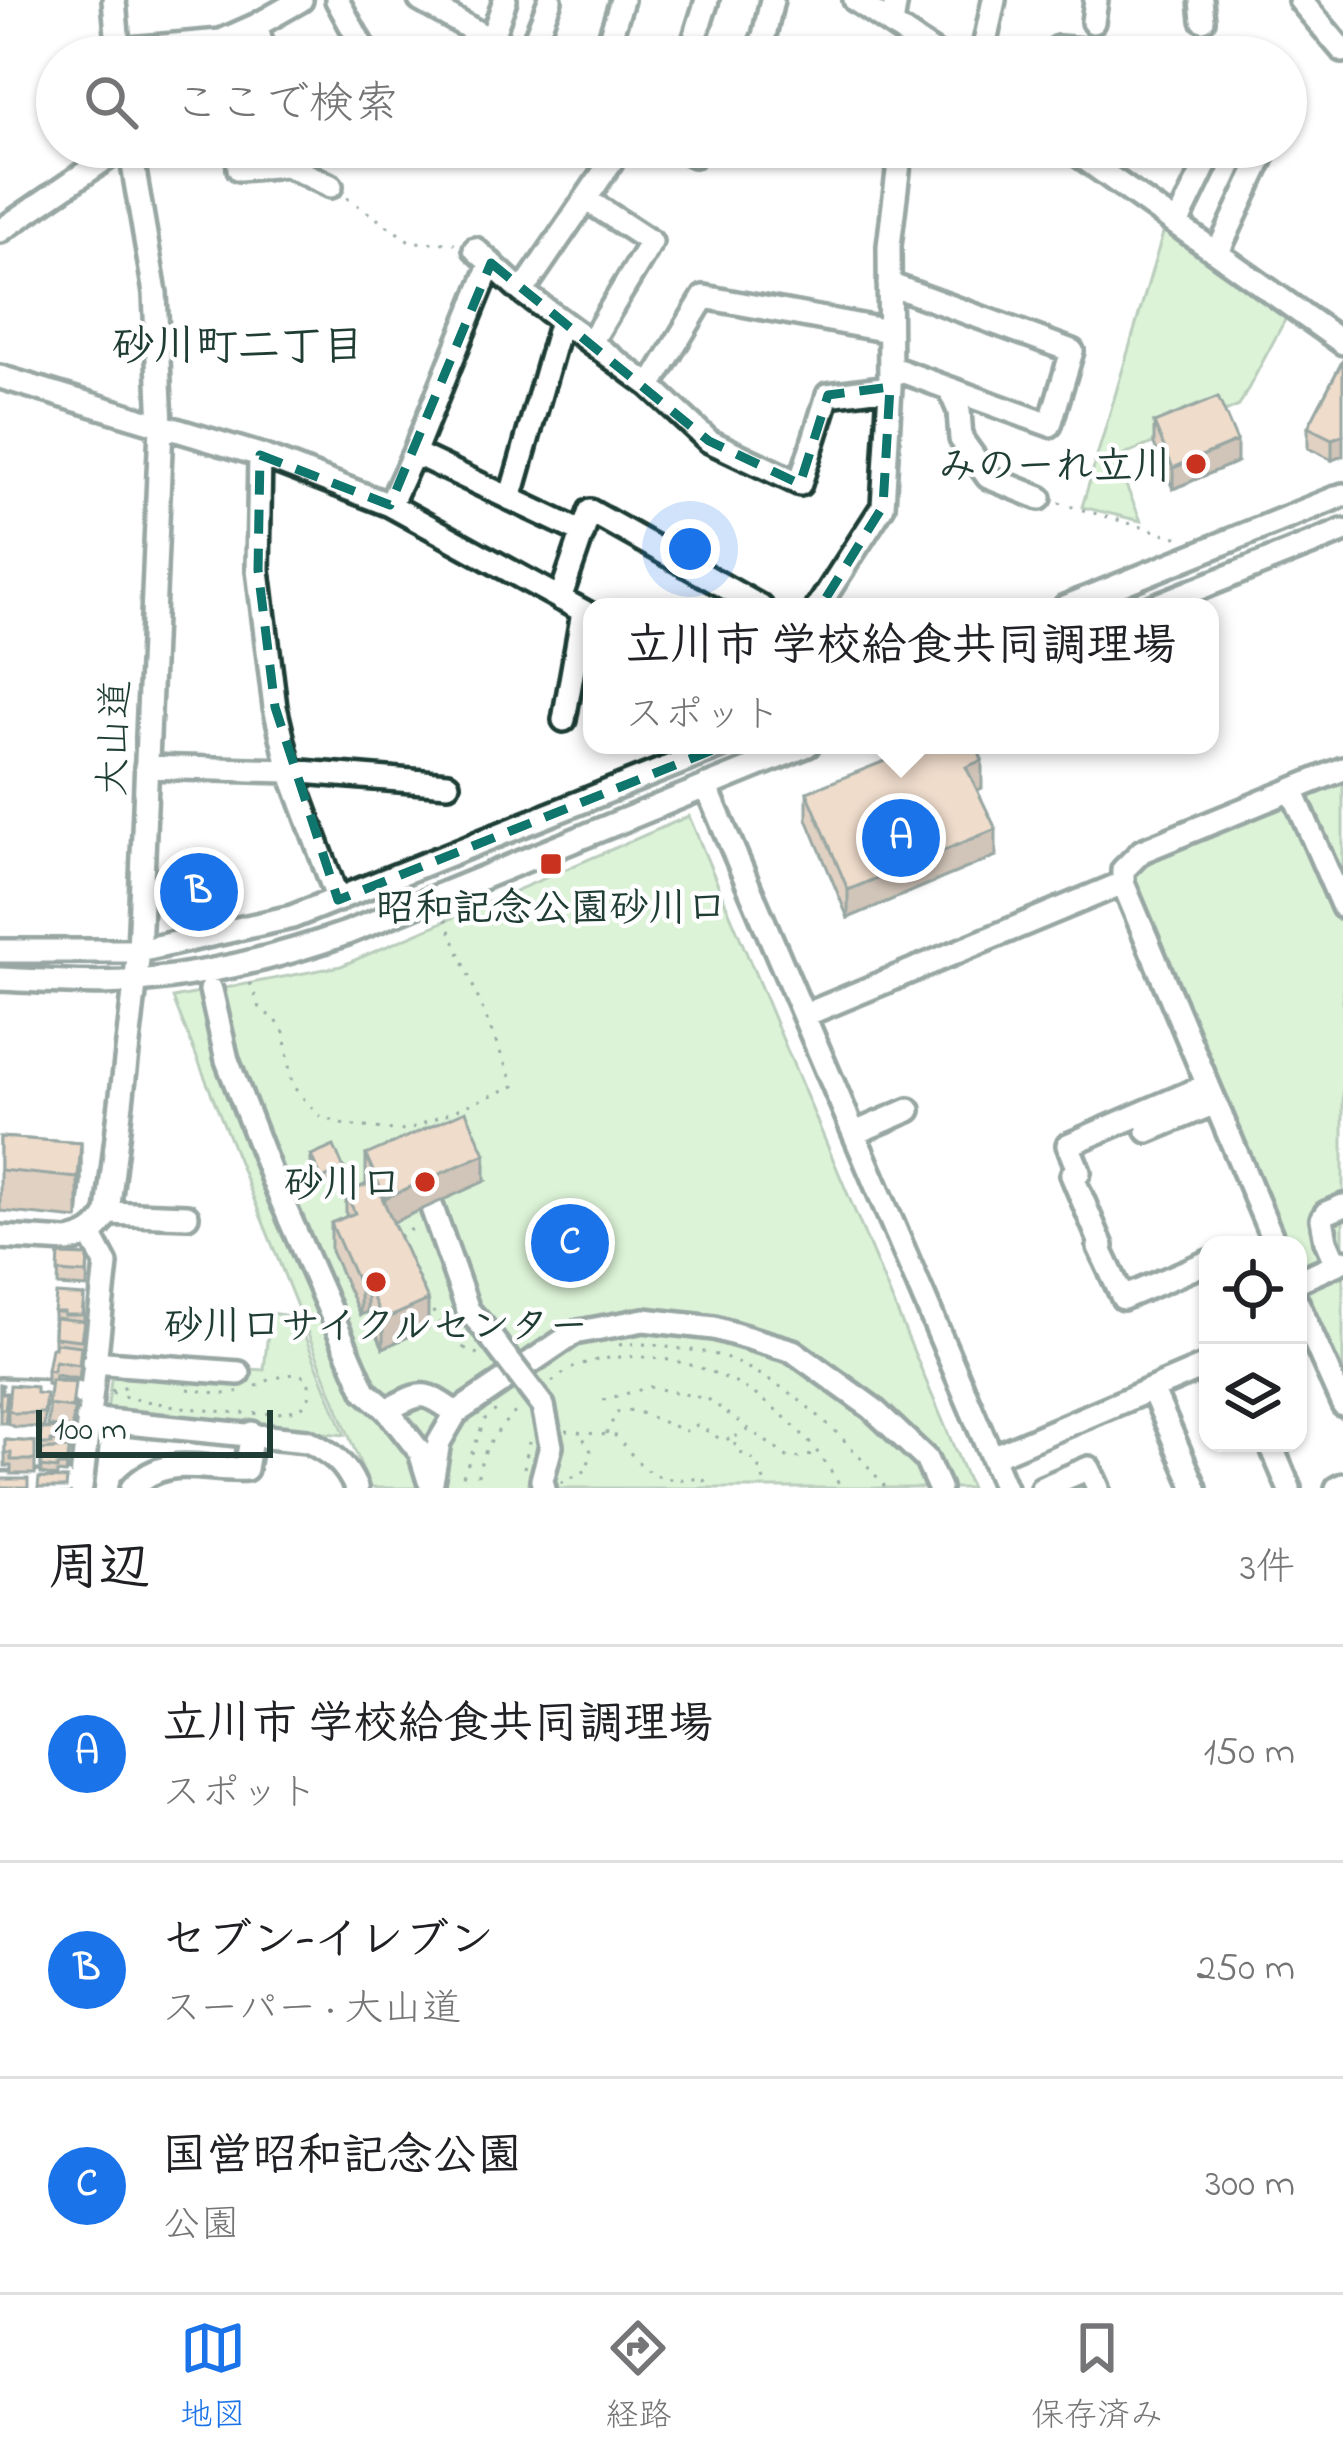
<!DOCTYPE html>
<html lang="ja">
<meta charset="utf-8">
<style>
:root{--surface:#fff;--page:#f2f2f2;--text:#202124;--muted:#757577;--line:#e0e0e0;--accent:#1a73e8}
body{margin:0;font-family:"Indie Flower","Klee One",sans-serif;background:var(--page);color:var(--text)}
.controls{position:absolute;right:36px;bottom:36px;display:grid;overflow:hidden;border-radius:24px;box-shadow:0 3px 9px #0004}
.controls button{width:108px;height:108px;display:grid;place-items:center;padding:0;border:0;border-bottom:3px solid var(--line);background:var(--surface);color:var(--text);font:60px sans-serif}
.scale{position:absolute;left:36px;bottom:30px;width:237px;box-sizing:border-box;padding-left:12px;border:6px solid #1f3d34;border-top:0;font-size:33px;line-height:42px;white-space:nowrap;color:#1f3d34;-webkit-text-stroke:9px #fff;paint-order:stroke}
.you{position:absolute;left:690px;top:549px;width:42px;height:42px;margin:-30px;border:9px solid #fff;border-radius:50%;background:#1a73e8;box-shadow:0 0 0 18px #1a73e833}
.badge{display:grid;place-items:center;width:78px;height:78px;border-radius:50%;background:var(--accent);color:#fff;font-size:39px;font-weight:700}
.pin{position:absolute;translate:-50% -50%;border:6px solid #fff;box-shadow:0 3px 12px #0006}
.popup{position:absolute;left:583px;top:598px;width:636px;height:156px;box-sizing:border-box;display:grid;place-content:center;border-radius:24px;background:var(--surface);filter:drop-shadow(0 3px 9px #0005);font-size:39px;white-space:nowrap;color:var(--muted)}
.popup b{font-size:45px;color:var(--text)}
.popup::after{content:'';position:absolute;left:50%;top:100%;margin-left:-24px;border:24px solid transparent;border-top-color:var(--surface)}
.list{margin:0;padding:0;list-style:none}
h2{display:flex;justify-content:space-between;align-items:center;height:156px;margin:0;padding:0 48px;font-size:51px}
h2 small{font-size:39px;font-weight:400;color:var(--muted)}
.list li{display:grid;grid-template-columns:78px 1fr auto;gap:36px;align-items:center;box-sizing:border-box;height:216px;padding:0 48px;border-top:3px solid var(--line)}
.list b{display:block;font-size:45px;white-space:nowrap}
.list p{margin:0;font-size:39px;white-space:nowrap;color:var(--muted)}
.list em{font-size:39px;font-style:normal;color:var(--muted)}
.icon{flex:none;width:66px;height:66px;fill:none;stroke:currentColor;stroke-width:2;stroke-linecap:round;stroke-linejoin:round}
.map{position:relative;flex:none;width:1343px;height:1488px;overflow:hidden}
.search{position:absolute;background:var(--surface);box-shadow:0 3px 9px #0004;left:36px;right:36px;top:36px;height:132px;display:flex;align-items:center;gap:30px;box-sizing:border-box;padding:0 42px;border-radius:66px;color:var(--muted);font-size:45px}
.sheet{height:804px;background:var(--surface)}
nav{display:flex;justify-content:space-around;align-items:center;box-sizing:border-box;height:168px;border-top:3px solid var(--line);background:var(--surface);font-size:33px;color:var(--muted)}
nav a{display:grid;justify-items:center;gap:6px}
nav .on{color:var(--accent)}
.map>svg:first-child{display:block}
.green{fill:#b1e5a6;stroke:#68916d;stroke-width:3}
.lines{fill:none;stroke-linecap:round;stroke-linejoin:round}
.minor-casing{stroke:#1f3d34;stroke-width:30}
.path{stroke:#1f3d34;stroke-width:3;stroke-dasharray:3 9;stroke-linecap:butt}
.minor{stroke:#fff;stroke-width:21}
.minor-bridge-casing{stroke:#1f3d34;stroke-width:30;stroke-linecap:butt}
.path-bridge{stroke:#1f3d34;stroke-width:3;stroke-dasharray:3 9;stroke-linecap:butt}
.minor-bridge{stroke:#fff;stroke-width:21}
.wall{fill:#bd9978;stroke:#1f3d34;stroke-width:3}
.shaded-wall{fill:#9a7d62;stroke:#1f3d34;stroke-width:3}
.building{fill:#dcb28c;stroke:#1f3d34;stroke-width:3}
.marked{fill:none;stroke:#0f766e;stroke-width:9;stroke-dasharray:24 15;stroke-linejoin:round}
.poi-dot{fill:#c8321e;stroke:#fff;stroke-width:4.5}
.labels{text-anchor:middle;stroke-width:9;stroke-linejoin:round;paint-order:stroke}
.poi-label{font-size:39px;font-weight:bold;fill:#1f3d34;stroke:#fff;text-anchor:end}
.street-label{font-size:39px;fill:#1f3d34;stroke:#fff}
.neighbourhood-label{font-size:42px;font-weight:bold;fill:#1f3d34;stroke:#fff}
</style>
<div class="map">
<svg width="1343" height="1488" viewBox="0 0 1343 1488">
<rect width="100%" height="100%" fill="#fff"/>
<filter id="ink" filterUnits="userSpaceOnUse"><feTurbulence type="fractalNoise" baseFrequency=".00833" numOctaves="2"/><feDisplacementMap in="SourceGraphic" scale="24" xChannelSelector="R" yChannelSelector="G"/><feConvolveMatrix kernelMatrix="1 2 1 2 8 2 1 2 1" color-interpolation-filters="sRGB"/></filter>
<g filter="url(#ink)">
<path class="green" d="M1164,230L1286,318L1239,406L1115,459L1141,521L1082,507Z
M1343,778V1377L1298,1271V1245H1287L1132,881L1134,870L1144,859Z
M689,816L971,1488H370L173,998L341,966Z
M270,1313L297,1317L345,1435L107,1412L112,1372L247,1383L250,1369L264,1370Z"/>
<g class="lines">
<defs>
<path id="minor" d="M114,0L119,57
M337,0L368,57
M420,0L521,57
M855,0L940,57
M1201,0L1203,20
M1300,0L1343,51
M1093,22L1096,0
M892,24L896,0
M257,25L264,57
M491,40L505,0
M693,44L707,0
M1058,48L1085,50V57
M118,50L221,41L257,25L301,0
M528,57L550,0
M604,57L622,0
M755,57L764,36L772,0
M982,57L994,0
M238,147L239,169L286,165
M282,147L286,165L331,186
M680,147L694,155L701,147
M1068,147L1343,343
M131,155L181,147
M587,200L651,242L591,342
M1177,224L1214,147
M0,231L123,147
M475,249L522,292L650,386L709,441L800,484L828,395L890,387
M1218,252L1267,147
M889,284L1072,351L1050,425L890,367
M522,292L621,147
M0,377L260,455L390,505L592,616
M650,386L704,297L889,331
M950,390L959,411L961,439L988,477L1040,498
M414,453L583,533
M260,455L258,570L275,707L290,771L338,900
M510,499L561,321
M390,505L414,453L491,263
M560,599L590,511L761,607
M818,607L883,506L890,387L889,246L901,147
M1065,607L1343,495
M1152,607L1343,531
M564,720L583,612
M146,767L290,771L448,784
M706,786L1005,1488
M1292,790L1343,907
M1123,883L1271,1235L1272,1245
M0,951H139L292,917L724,745
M0,979C46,981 94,985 139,981C211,974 279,957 347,933L808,745
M211,990L227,1060L275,1185L365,1391L387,1410
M805,1015L1123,883V870L1142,851L1343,769
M1208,1085L1068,1145L1079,1172L1072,1175L1102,1246L1099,1247L1123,1298L1208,1262
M1148,1131L1215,1103
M855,1133L909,1110
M424,1185L468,1310L483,1327
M108,1213L187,1216
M0,1237L68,1241C87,1238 99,1230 108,1213L139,951L161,426L155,293L130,147
M1336,1264L1326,1241L1322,1219L1326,1213L1343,1206
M1298,1281L1343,1261
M1298,1304L1343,1405
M93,1362L239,1373
M1152,1389L1195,1488
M0,1390L77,1393
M543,1406L551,1446L542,1480L544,1488
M87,1419L307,1441C331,1452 345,1463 356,1488
M1270,1443L1289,1488
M992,1457L1208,1365
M429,1481L420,1452L387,1410C424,1391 422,1390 456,1413
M0,1484L65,1483
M81,1488L106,1264L90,1234
M132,1488C167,1452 203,1472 246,1469L252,1433
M431,1488L439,1442L456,1413L574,1333L644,1320L714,1328L793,1351L872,1408L926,1459L939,1488
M1042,1488L1089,1468L1098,1488
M1337,1488L1343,1485"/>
</defs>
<use href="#minor" class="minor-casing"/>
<path class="path" d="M347,198L411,242L455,243
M1059,503L1183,539
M250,983L260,1008L283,1027L292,1085L318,1115L344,1125L405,1131L514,1086L443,913
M399,1237L417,1226
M428,1300L442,1331L464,1348
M619,1345C639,1342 655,1345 674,1348C689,1350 706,1351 720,1356C790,1382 841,1432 886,1488
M552,1382C572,1364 595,1359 620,1357C713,1352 797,1408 841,1488
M188,1389L224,1394L238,1392
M111,1391L131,1385
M112,1393C141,1403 281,1425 303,1406C312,1398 310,1389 308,1379L298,1373L271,1379L253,1388
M603,1400L650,1387L708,1399L790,1459L818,1454
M566,1431L617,1436C647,1475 653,1483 703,1478L708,1488
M606,1434L617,1412L633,1410L686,1431L697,1425L722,1440L733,1438L737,1451L756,1461L767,1488
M735,1437L751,1428
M524,1468L529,1442
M561,1483L587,1470L591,1451L579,1431
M462,1488V1479L485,1419L501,1406
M477,1488C477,1454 497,1428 521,1407"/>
<use href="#minor" class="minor"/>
<defs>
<path id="minor-bridge" d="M483,1327L543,1406"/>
</defs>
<use href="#minor-bridge" class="minor-bridge-casing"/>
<path class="path-bridge" d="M464,1348L480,1355"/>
<use href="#minor-bridge" class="minor-bridge"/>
</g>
<path class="wall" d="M1343,360L1332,460L1308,448V427Z
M1154,423L1237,462L1173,489L1154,444Z
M982,788L977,790L996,856L848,918L807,819V792Z
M221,859L220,896L178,894V880Z
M0,1137L81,1143V1183L78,1219L0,1211Z
M366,1155L485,1181L393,1222L428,1328L383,1348L367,1312L360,1315L331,1251V1223L346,1217V1194L366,1184Z
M311,1156L344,1176L322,1186L311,1163Z
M59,1255L88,1256L87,1288L58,1286Z
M84,1296V1335L79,1379L55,1375L54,1380L75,1403L72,1428V1448H69L66,1474L57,1473V1477L41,1474V1429L67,1428L48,1426L51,1385L47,1384V1370L54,1348V1312Z
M0,1384L7,1407L5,1423H0Z
M36,1393L46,1408L44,1427H15L8,1424V1410Z
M5,1440L35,1442V1474H11V1466H5Z"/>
<path class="shaded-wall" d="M1343,435V456L1332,460V439Z
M1237,441V462L1173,489V468Z
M982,760V788L966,795V767Z
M996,829V856L848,918V890Z
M81,1143V1183L78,1219V1178Z
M485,1154V1181L385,1226V1198Z
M344,1169V1176L322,1186V1179Z
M367,1285V1312L360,1315V1288Z
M428,1300V1328L383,1348V1320Z"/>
<path class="building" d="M1343,360V435L1332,439L1308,427Z
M1218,397L1237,441L1173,468L1154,423Z
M925,745H977L982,760L966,767L996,829L848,890L807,792Z
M180,857L221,859L220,882L178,880Z
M466,1111L485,1154L385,1198L366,1155Z
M0,1137L81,1143L78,1178L0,1170Z
M334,1146L344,1169L322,1179L311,1156Z
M368,1184L372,1194L379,1191L428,1300L383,1320L367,1285L360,1288L331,1223L355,1213L346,1194Z
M59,1255L88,1256L87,1274L58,1272Z
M56,1294L84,1296L82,1315H64V1312H54Z
M55,1318L84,1321L81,1340L54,1337Z
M56,1343L81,1346L79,1365L55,1361L53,1371L47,1370L51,1348H55Z
M51,1380L75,1383L72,1408L48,1405Z
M0,1384L3,1385L2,1393H7L5,1409H0Z
M10,1385L36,1387V1393L46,1394L44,1413H15L8,1410Z
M72,1428V1441H51V1444H40L41,1429Z
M5,1440L35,1442V1460H11V1453H5Z
M69,1448L66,1466H57V1469L41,1467V1450Z
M39,1478L67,1479L66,1488H38Z
M1,1479H28V1488H1Z"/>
</g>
<path d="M0 0H1343V1488H0ZM491,263L709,441L800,484L828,395L890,387L883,506L757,709L765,729L338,900L275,707L258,570L260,455L390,505Z" fill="#fff" fill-opacity=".55" fill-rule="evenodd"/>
<path class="marked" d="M491,263L709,441L800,484L828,395L890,387L883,506L757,709L765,729L338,900L275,707L258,570L260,455L390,505Z"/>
<g class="poi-dot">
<circle cx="1196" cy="464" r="12"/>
<rect x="539" y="852" width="24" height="24" rx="6"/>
<circle cx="425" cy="1182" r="12"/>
<circle cx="376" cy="1282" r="12"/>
</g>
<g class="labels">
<g class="poi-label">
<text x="1172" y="478">みのーれ立川</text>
<text x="551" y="920" text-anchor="middle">昭和記念公園砂川口</text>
<text x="401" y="1196">砂川口</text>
<text x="376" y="1338" text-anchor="middle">砂川口サイクルセンター</text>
</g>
<g class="street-label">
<text transform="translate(112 738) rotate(-88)" y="14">大山道</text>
</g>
<g class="neighbourhood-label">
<text x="238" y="359">砂川町二丁目</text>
</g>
</g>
</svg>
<div class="controls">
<button><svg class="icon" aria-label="locate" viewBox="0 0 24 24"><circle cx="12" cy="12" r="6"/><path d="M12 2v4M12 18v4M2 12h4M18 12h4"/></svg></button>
<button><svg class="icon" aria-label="layers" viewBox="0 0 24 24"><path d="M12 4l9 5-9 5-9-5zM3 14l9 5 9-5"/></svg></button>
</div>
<div class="scale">100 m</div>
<div class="you"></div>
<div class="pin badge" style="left:901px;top:838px">A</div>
<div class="popup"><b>立川市 学校給食共同調理場</b>スポット</div>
<div class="pin badge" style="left:199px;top:892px">B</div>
<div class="pin badge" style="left:570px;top:1243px">C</div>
<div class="search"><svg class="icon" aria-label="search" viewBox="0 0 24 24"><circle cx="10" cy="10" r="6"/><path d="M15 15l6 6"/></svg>ここで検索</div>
</div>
<section class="sheet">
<h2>周辺<small>3件</small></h2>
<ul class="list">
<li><span class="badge">A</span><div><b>立川市 学校給食共同調理場</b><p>スポット</p></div><em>150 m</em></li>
<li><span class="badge">B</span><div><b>セブン-イレブン</b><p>スーパー · 大山道</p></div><em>250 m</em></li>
<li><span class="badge">C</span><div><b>国営昭和記念公園</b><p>公園</p></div><em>300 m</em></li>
</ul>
</section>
<nav>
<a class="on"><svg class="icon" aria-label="map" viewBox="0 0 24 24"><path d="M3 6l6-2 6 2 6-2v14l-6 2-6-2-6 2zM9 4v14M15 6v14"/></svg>地図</a>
<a><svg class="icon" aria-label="directions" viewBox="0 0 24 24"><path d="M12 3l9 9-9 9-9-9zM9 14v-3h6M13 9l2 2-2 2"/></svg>経路</a>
<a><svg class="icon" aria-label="saved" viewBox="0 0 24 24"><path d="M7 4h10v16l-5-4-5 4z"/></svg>保存済み</a>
</nav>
